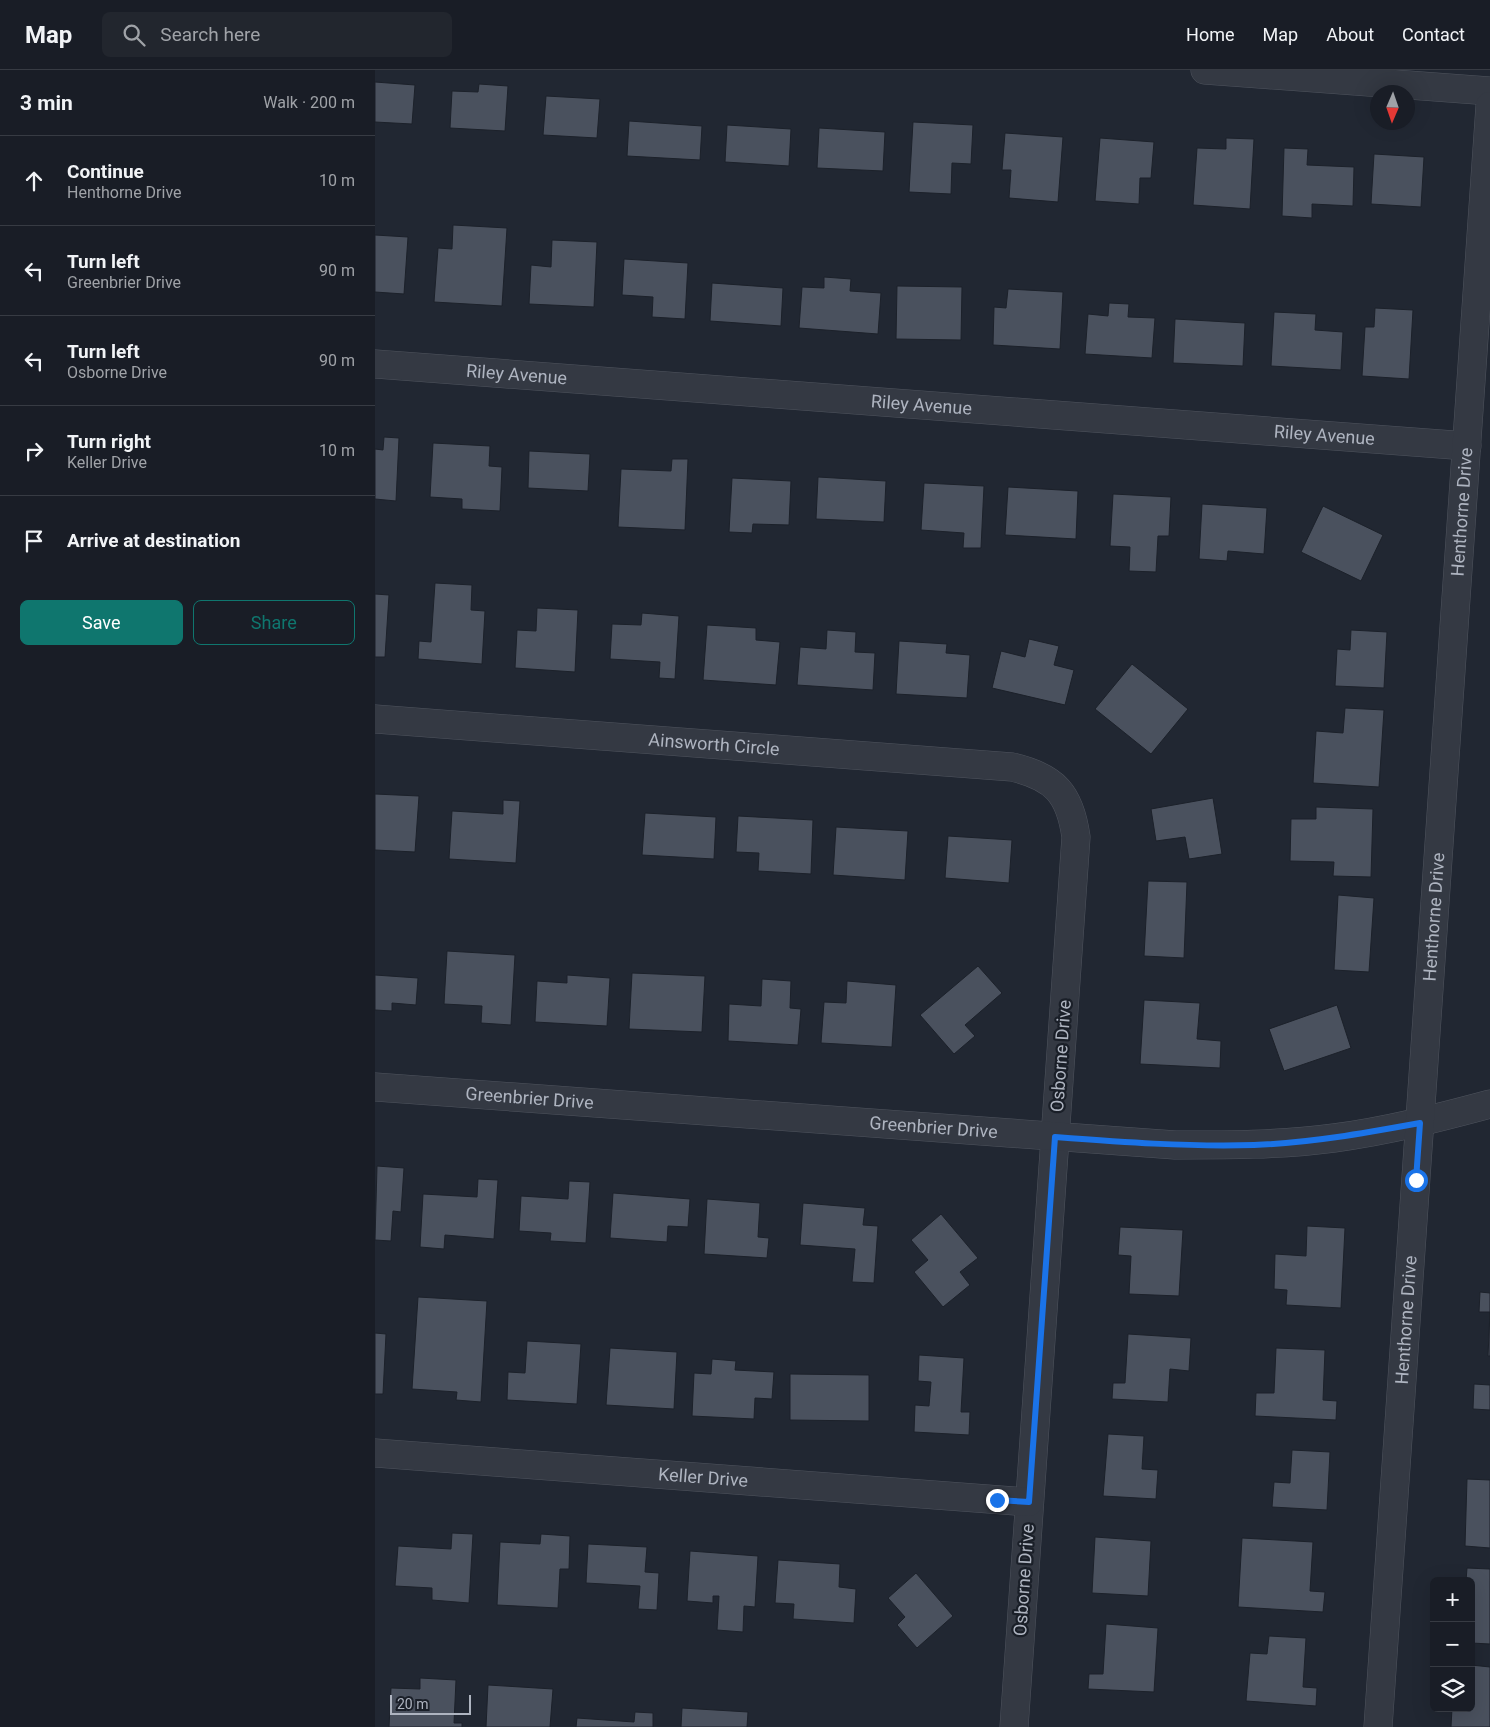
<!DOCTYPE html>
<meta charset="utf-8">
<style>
:root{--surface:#191d26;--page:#22262e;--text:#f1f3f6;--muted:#9fa2a7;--line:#373b43;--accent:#0f766e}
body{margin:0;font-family:Roboto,sans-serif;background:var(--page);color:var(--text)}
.controls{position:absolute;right:15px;bottom:15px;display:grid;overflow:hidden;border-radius:8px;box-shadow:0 5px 20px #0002}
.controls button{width:45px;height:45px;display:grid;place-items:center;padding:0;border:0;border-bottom:1px solid var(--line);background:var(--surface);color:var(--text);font:25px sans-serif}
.compass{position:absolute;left:995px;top:15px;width:45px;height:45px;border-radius:50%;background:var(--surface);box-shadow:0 5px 20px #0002;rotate:182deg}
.scale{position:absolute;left:15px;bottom:12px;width:81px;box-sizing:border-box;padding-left:5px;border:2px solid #aeb4c0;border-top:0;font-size:14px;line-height:18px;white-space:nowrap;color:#aeb4c0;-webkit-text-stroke:4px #1a1f28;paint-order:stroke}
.stop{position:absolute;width:15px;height:15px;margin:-11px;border:4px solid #1a73e8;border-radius:50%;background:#fff}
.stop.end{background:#1a73e8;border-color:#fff;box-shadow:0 1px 5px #0008}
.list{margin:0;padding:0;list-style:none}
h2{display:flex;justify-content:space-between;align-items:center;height:65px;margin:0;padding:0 20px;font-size:21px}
h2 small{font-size:16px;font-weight:400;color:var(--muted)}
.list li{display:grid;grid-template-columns:32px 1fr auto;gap:15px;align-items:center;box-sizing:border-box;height:90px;padding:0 20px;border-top:1px solid var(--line)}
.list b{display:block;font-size:19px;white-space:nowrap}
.list p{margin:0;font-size:16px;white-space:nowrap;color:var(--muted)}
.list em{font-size:16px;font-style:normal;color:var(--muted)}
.actions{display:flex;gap:10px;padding:15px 20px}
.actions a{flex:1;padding:11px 0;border:1px solid var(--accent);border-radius:8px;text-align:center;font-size:18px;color:var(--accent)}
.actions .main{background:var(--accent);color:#fff}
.icon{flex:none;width:28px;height:28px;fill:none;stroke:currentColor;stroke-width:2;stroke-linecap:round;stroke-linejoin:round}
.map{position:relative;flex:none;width:1115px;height:1657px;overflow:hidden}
header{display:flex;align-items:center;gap:30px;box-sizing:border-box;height:70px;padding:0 25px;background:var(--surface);border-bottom:1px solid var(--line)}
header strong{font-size:24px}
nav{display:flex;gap:28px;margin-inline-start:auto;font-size:18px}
.search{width:350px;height:45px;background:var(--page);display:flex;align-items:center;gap:12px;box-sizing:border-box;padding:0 18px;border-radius:8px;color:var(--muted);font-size:19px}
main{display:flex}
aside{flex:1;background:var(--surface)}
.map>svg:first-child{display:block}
.building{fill:#4a515e;stroke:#1c212a}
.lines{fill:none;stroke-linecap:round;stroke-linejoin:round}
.minor-casing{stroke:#4f545e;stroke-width:29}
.minor{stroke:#343943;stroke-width:28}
.route{stroke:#1a73e8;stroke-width:6}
.labels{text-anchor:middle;stroke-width:4.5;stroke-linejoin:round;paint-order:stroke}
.street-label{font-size:18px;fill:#aeb4c0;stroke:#1a1f28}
</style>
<header>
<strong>Map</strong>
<div class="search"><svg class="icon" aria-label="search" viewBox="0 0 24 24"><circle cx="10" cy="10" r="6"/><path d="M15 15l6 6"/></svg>Search here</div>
<nav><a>Home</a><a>Map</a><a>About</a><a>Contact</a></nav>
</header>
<main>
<aside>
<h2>3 min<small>Walk · 200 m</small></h2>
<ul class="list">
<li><svg class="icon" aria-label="ahead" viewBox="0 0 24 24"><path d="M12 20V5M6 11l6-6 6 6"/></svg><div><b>Continue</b><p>Henthorne Drive</p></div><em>10 m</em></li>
<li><svg class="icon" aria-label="left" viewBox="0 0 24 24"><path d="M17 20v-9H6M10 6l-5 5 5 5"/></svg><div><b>Turn left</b><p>Greenbrier Drive</p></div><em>90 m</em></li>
<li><svg class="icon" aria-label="left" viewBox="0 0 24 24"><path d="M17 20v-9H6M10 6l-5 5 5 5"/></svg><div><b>Turn left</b><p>Osborne Drive</p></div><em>90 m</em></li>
<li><svg class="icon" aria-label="right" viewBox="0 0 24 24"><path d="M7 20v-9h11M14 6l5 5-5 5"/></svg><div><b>Turn right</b><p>Keller Drive</p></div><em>10 m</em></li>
<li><svg class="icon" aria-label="arrive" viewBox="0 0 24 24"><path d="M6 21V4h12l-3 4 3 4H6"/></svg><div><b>Arrive at destination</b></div></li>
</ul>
<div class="actions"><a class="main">Save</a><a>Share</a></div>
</aside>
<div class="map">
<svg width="1115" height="1657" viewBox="0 0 1115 1657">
<rect width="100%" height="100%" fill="#212732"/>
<path class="building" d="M0,12L40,15L37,54L0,52Z
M104,14L133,16L130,61L75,58L77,21L103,22Z
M171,26L225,29L222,68L168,65Z
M254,51L327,56L325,90L252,86Z
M538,52L598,55L596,94L577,93L576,124L534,122Z
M352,55L416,59L414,96L350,92Z
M444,58L510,62L508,101L442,98Z
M630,63L688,67L683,132L634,128L636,100H627Z
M725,68L779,72L776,108H765L764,134L720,131Z
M851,68L879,69L875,139L818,135L822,78L851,79Z
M909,78L933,79L932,95L979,97L978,136L937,134V148L907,146Z
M999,84L1049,87L1046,137L996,134Z
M78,155L132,158L127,236L59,232L63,178L77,179Z
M0,165L33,167L29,224L0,222Z
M177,170L222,172L219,237L154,234L156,195L176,197Z
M249,189L313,193L310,249L277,247L278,227L247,225Z
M449,207L476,209L475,221L506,223L503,264L424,258L427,217L449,218Z
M337,213L408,218L406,256L335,251Z
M522,216L587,217L586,270L521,269Z
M633,219L688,222L685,279L618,275L619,237L631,238Z
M734,233L754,234L753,247L780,248L777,288L710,284L713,244L733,246Z
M1000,238L1038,240L1034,309L987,306L990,257H999Z
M899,242L941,244L940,260L968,262L966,300L896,296Z
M800,249L870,253L868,296L798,293Z
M9,367L24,368L21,431L0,429V379L8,380Z
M58,373L115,376L114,396L127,397L125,441L87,439V429L55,427Z
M154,381L215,384L213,421L153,418Z
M297,389H313L310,460L243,457L246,399L296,401Z
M443,407L511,411L509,452L441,449Z
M357,408L416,411L414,455L378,454L377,463L354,462Z
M549,413L609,416L606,478H588L589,463L546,460Z
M633,417L703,421L701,469L630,465Z
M738,424L796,427L794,466H783L781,502L754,501L755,477L735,476Z
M827,434L892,438L889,484L853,481L852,491L824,489Z
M948,436L1008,465L986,511L926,482Z
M60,513L97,515L96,540L110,541L107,594L43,589L44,571L56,572Z
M0,524L14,525L10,587H0Z
M162,538L203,540L200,602L140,598L142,560L161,561Z
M267,543L304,546L300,609L284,608L285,592L235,589L237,554L266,555Z
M332,555L381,558V570L405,572L401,615L328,610Z
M452,560L481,562L480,582L500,583L498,620L422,615L425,577L451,579Z
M976,560L1012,562L1009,618L960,616L962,579L975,580Z
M654,569L684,576L679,595L699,600L690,635L617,618L626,581L650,587Z
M524,571L572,574L571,583L595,585L592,628L521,624Z
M757,594L813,639L776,684L720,639Z
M970,638L1009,640L1004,717L938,713L941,661L968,663Z
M0,724L44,726L40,782L0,780Z
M838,728L847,784L814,789L810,767L781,771L776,739Z
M128,730L145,731L141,793L74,789L77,741L128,744Z
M941,737L998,739L996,807L958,806L959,792L915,791L916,749H941Z
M270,743L341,747L339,789L267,785Z
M363,746L438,750L436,804L383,801L384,783L361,782Z
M461,757L533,761L530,810L458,805Z
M573,766L637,770L634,813L570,808Z
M773,811L812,812L809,888L769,886Z
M963,825L999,828L994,902L959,900Z
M72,881L140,885L136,955L106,953L107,936L69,934Z
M603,896L627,923L590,955L600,966L579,984L545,945Z
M257,903L330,906L327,962L254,959Z
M0,905L43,908L41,935L17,933V941L0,940Z
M192,905L235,908L232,956L160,952L162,911L192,913Z
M387,909L416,911L415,938L426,939L423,975L353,971L354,934L386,936Z
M472,911L521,915L517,977L446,973L449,932L471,933Z
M769,930L825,933L822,969L846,971L845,998L765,994Z
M962,935L976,978L909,1001L894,959Z
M2,1096L29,1098L26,1142L18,1141L16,1171L0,1170Z
M103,1109L123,1110L119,1169L70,1165L69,1179L45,1177L48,1124L102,1127Z
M194,1111L215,1112L211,1173L175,1171L176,1163L144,1161L146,1126L193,1129Z
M238,1123L315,1129L313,1157L293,1156L292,1172L235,1168Z
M332,1129L385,1133L383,1167L394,1168L392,1188L329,1184Z
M428,1133L490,1138L488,1155L503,1156L499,1213L477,1212L480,1179L425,1175Z
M566,1144L603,1188L585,1202L595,1215L568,1237L539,1202L553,1190L536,1170Z
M932,1156L970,1158L966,1238L911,1235L912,1220L899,1219L900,1184L931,1186Z
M745,1157L808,1160L804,1226L754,1224L756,1186L743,1185Z
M1105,1222L1115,1223V1286H1113L1115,1242H1104Z
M43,1227L112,1231L106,1332L81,1330L82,1322L37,1319Z
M0,1263L11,1264L8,1324H0Z
M753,1264L816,1268L814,1301L795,1299L793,1332L737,1329L738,1313H750Z
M152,1271L206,1274L202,1334L132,1330L133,1302L150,1303Z
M235,1278L302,1282L299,1339L231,1335Z
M901,1278L950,1280L948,1330L962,1331L961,1350L880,1346L881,1323H899Z
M544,1285L589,1288L586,1342H595L594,1365L539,1362L540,1335L554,1336L556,1312L543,1311Z
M337,1289L361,1291L360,1300L399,1302L397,1329L380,1328L379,1349L317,1346L319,1303L336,1304Z
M415,1304L494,1305V1351L415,1350Z
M1099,1314L1115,1315V1340L1098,1339Z
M733,1364L769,1366L767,1399L783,1400L781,1429L728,1426Z
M917,1380L955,1382L952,1440L897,1437L899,1412L915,1413Z
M1092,1409L1115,1410V1478L1090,1476Z
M77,1463L98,1464L94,1533L57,1530V1518L20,1516L23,1476L76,1479Z
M166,1464L195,1466L194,1499H185L183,1538L122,1535L125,1472L165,1474Z
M720,1467L776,1471L773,1526L717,1523Z
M867,1468L938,1472L935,1521L950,1522L948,1542L863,1537Z
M213,1474L272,1477L270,1502L284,1503L282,1540L263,1539L265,1516L211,1513Z
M315,1481L383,1486L380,1537L369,1536L368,1562L342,1560L344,1526H338V1533L312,1531Z
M403,1490L465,1494L464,1517L481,1519L479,1553L418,1549L419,1534L400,1533Z
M1092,1498L1115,1499V1574L1096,1573V1511H1091Z
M541,1503L578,1546L542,1578L522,1555L530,1547L513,1528Z
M731,1554L783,1558L779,1622L713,1619L714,1604H728Z
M894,1566L931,1568L928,1617L942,1618L941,1636L871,1631L875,1583L892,1584Z
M1096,1595L1115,1597V1657H1076L1077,1638H1096Z
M45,1608L81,1610L79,1653H87V1657H14L16,1618L45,1619Z
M113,1615L178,1619L175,1657H111Z
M307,1638L373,1642L372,1657H306Z
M260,1642L278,1643V1657H201L202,1648L259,1652Z"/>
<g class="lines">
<defs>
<g id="minor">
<path d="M830,0L1115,21"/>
<path id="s1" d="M0,294L1092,376"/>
<path id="s2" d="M0,649L637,697C680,707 695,724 701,767L639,1657"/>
<path id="s3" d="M0,1017L800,1075C853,1075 906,1075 959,1068C1012,1061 1063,1048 1115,1034"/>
<path id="s4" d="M0,1383L654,1432"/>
<path id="s5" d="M1003,1657L1115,36"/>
</g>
</defs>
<use href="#minor" class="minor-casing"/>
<use href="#minor" class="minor"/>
</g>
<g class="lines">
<path class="route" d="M622,1430L654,1432L680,1067C746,1072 812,1077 879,1075C935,1073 990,1063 1045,1053L1041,1110"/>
</g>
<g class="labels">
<g class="street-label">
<text dy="6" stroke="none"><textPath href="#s1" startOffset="142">Riley Avenue</textPath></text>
<text dy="6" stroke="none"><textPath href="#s1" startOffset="548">Riley Avenue</textPath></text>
<text dy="6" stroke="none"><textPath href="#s1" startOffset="952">Riley Avenue</textPath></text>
<text dy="6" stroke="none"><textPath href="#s5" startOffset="1218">Henthorne Drive</textPath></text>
<text dy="6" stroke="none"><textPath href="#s2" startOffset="340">Ainsworth Circle</textPath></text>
<text dy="6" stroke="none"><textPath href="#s5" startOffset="812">Henthorne Drive</textPath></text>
<text transform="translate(686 986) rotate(-86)" y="6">Osborne Drive</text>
<text dy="6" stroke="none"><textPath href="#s3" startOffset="155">Greenbrier Drive</textPath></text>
<text dy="6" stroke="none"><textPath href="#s3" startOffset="560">Greenbrier Drive</textPath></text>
<text dy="6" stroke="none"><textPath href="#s5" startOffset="408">Henthorne Drive</textPath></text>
<text dy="6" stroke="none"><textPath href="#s4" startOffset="329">Keller Drive</textPath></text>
<text transform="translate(649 1510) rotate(-86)" y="6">Osborne Drive</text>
</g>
</g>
</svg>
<div class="controls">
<button>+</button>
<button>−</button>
<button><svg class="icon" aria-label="layers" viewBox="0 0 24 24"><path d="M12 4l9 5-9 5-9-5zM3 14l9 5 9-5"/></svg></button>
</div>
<svg class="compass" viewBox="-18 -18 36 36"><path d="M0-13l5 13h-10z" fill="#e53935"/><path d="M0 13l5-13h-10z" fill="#9fa2a7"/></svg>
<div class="scale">20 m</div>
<div class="stop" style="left:1041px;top:1110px"></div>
<div class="stop end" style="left:622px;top:1430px"></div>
</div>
</main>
